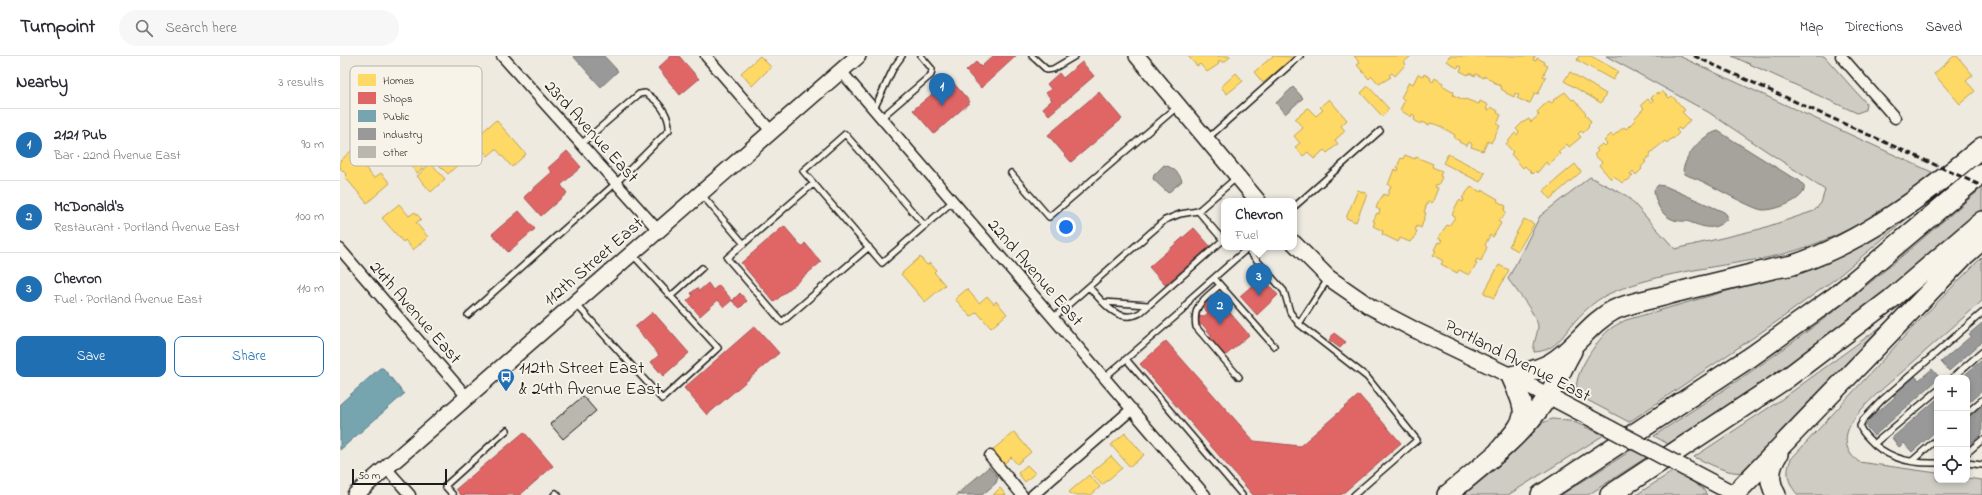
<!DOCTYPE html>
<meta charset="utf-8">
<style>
:root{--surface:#fff;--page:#f7f7f7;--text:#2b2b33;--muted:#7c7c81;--line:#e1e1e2;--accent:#1f6fb2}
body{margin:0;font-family:"Indie Flower",sans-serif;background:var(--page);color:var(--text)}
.controls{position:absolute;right:12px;bottom:12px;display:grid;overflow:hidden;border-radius:8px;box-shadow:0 2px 6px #0003}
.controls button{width:36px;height:36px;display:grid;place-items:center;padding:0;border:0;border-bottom:1px solid var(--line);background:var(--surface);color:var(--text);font:20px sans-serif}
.scale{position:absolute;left:12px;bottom:10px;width:95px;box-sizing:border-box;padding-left:4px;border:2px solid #1c1c1c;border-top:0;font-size:11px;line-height:14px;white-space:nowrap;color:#1c1c1c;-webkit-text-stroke:3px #f7f3e8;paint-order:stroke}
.you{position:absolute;left:726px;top:171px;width:14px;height:14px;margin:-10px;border:3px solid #fff;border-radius:50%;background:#1a73e8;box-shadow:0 0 0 6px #1a73e833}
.badge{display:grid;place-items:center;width:26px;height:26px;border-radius:50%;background:var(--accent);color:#fff;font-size:13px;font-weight:700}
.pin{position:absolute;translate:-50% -33px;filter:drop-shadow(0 1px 2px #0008)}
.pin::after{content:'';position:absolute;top:21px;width:14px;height:12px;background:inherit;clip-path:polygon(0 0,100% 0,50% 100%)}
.popup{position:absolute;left:881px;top:142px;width:76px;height:52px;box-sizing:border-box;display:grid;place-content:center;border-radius:8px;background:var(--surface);filter:drop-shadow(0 1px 3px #0005);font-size:13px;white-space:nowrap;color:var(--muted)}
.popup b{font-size:15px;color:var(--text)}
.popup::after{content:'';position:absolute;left:50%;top:100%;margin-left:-8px;border:8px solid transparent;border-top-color:var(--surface)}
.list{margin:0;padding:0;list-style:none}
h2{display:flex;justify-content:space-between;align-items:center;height:52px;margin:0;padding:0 16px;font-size:17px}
h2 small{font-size:13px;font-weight:400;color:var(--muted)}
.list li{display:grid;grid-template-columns:26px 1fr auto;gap:12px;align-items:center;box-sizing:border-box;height:72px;padding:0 16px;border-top:1px solid var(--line)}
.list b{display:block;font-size:15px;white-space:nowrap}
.list p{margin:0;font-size:13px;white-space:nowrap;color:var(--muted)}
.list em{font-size:13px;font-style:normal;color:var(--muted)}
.actions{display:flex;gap:8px;padding:12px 16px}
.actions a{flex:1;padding:9px 0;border:1px solid var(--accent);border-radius:8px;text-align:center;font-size:14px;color:var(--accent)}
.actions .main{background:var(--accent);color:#fff}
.icon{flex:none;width:22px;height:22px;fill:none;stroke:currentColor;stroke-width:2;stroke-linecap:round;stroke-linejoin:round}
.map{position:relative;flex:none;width:1642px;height:439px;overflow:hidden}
header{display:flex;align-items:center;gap:24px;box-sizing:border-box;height:56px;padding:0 20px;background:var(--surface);border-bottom:1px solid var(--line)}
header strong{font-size:19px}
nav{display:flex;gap:22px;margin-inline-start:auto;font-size:14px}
.search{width:280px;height:36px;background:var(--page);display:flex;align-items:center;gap:10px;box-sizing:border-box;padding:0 14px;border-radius:22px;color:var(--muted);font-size:15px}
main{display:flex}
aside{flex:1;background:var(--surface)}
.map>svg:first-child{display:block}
.green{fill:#cfccc3;stroke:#767470}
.water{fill:#a6a39d;stroke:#6f6d69}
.homes{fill:#ffd966;stroke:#bba050}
.shops{fill:#e06666;stroke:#a55050}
.public{fill:#76a5af;stroke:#5b7c83}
.industry{fill:#999;stroke:#747474}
.building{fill:#bab7af;stroke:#1c1c1c}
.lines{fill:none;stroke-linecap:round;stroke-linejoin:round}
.lane-casing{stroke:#1c1c1c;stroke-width:8}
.street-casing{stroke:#1c1c1c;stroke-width:13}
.secondary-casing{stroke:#1c1c1c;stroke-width:18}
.highway-casing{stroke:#1c1c1c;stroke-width:22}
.lane{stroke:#f7f3e8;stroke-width:5}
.street{stroke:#f7f3e8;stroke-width:10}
.secondary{stroke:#f7f3e8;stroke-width:15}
.highway{stroke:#f7f3e8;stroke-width:19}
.rail{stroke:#1c1c1c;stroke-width:3;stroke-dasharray:6 3;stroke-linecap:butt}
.secondary-bridge-casing{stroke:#1c1c1c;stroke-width:18;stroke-linecap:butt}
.secondary-bridge{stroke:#f7f3e8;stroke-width:15}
.labels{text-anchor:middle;stroke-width:4;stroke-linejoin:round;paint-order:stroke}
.street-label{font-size:18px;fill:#1c1c1c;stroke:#f7f3e8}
.poi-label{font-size:18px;fill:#1c1c1c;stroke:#f7f3e8;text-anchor:start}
.key{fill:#f7f3e8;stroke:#b5b2ab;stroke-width:1}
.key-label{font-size:11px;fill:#1c1c1c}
</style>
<header>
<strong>Turnpoint</strong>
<div class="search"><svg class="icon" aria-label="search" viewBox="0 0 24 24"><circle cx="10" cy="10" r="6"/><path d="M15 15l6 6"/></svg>Search here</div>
<nav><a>Map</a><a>Directions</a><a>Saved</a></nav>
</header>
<main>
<aside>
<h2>Nearby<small>3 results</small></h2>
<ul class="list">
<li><span class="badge">1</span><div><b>2121 Pub</b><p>Bar · 22nd Avenue East</p></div><em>90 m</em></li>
<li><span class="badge">2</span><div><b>McDonald's</b><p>Restaurant · Portland Avenue East</p></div><em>100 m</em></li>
<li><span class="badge">3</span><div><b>Chevron</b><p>Fuel · Portland Avenue East</p></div><em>110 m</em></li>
</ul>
<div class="actions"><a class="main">Save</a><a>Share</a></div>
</aside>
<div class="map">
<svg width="1642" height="439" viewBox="0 0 1642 439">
<rect width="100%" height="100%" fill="#eeeae0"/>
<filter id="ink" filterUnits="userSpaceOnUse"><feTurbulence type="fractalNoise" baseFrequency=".025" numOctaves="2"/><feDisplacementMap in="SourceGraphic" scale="8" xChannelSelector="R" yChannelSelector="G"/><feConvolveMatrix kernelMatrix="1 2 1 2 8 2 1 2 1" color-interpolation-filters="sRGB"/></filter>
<g filter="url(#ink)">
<path class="green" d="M1266,0H1339L1596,118C1547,154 1494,187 1435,200C1381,211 1324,215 1273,236C1258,242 1246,253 1235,265C1222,280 1216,295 1194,296C1193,287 1197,280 1198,271C1198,260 1175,233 1168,223L1200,160L1250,121L1287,140L1335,193L1420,173L1474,155L1481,147L1485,134L1368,56Z
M1392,0H1484L1526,47L1525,54L1517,57Z
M1642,132V154L1539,240L1465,296L1420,328L1328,388L1314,380C1366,345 1419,312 1469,274C1529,230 1585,180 1642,132Z
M1576,155L1495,223L1439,264L1289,366L1247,344L1237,335C1233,320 1253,291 1263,280C1269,272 1278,268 1286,264L1460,214L1549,173Z
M1642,201V245C1618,266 1595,287 1571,308C1554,324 1513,354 1507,377C1504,389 1509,399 1519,406L1597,417V424H1627V422L1642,424V439H1458C1448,428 1445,416 1451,403L1574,270Z
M1547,266L1404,416C1388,419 1369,407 1354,401L1442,343Z
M1212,363L1229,364L1264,379L1168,439H1120L1202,367Z
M1292,394L1307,401L1248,439H1221Z
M1335,414L1363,433L1367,439H1296Z"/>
<path class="water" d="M953,31L963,42L945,58L936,47Z
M1378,75L1450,120C1488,134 1440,155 1423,154C1414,154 1371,129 1359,124C1355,122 1350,121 1345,118L1343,114C1347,97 1361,80 1378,75Z
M824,109C832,111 840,117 842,125L828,137L813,123L814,119Z
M1318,129L1325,130L1384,156L1387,159V163C1374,175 1367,172 1352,167C1347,164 1339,166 1334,164C1321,160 1315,146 1314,134Z
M649,411L658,421L656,427L642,439H616Z"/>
<path class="homes" d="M420,0L431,11L412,30L401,17Z
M848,0H890V1L883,7L880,4L878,7L879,8L867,16L860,8L857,10Z
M933,0L954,1L923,27L914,16Z
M1014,0H1071L1064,6L1066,8L1055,20L1052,17L1049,19L1051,21L1039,28L1032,20L1029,23L1017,9L1020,7Z
M1109,0H1195L1193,4L1196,5L1197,2L1205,6L1204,8L1208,10L1203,20L1206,21L1198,38L1195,37L1190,47L1185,46L1177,42L1179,39L1175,37L1174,41L1166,37V36L1161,33L1162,31L1144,20V22L1136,18L1135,20L1129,17L1128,19L1120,15L1122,11L1119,10L1117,12L1107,5Z
M1239,0H1251L1278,15L1273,24L1237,4Z
M1614,0H1617L1633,19L1626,25L1635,35L1620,48L1594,18Z
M1230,16L1266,38L1261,47L1224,25Z
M896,17L903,25L887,38L881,31Z
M1078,18L1083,20L1084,18L1091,22L1090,24L1093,26L1095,22L1103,27L1102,29L1114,36L1113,39L1124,44L1125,43L1139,48L1140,45L1148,49L1146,53L1149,54L1151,51L1158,55L1157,57L1161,59L1157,68L1160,70L1151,87L1148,85L1143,95L1131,91L1132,88L1129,86L1127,90L1119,86L1120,85L1114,82L1115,79L1098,69L1090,67L1089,69L1082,66L1081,68L1074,64L1075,60L1072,58L1071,61L1060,54L1065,44L1061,42L1069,26L1073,28Z
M1028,30L1049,53L1042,60L1021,37Z
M1322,35L1329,42L1332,40L1345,54L1342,56L1350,64L1341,74L1339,72L1336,74L1339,77L1333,83L1332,82L1327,87L1325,85L1310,97L1311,99L1304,105L1306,106L1301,111L1302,113L1296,119L1293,115L1290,118L1293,120L1287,125L1286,124L1282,127L1274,120L1271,123L1259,109L1262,106L1254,99L1258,95L1256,93L1262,88L1265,90L1267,88L1264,85L1271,78L1273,80L1284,71L1286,73L1295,64L1294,63L1304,52L1301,49L1308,43L1311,47L1313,44L1311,42L1317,36L1319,38Z
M1225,36L1232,44L1234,43L1246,57L1245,58L1251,66L1248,70L1249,71L1243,77L1241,75L1238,78L1241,81L1229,91L1227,88L1218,96L1220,98L1208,109L1206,106L1197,117L1196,115L1193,118L1185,110L1183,112L1171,98L1173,96L1166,88L1175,77L1177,79L1179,76L1176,73L1182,67L1189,63L1191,66L1199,59L1197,56L1203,50L1209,45L1212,47L1214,45L1213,44Z
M989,43L1007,64L1001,70L1005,75L995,84L998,88L987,97L984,94L974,103L968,96L963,100L955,91L960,87L954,80L963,72L955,63L968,52L976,60L983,54L980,51Z
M156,64L186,98L172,111L156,93L148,100L133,84Z
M113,88L125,102L108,118L99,109L104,105L99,100Z
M78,89L91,105L77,117L63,101Z
M11,95L34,122L41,117L50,127L27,147L5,121L7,119L0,112V105Z
M1108,98L1145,117L1140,126L1103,107Z
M1065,99L1075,103L1076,101L1093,108L1092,111L1102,115L1100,120L1102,121L1098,129L1096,128L1095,131L1098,132L1092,147L1088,145L1084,156L1086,157L1081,172L1077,170L1075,174L1077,175L1074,183H1072L1070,186L1060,182L1058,186L1042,178L1043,175L1033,170L1035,166L1033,165L1037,157L1039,158L1040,154L1036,152L1039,145L1044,138L1047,140L1051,130L1048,129L1054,113L1058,115L1059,112L1057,111L1061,102L1063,103Z
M91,107L105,123L91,136L77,120Z
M1235,108L1241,116L1210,143L1203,135Z
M1131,131L1141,136L1142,134L1158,143L1157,145L1166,150L1164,154L1166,156L1162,163L1160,162L1158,165L1161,167L1153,181L1150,179L1145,189L1147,191L1141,205L1137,203L1135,207L1137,208L1129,219L1119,214L1117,217L1101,208L1103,205L1093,199L1096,195L1094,194L1098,186L1100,187L1102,184L1098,182L1107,169L1109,170L1115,161L1112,159L1115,152L1119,144L1123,146L1124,143L1122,142Z
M1018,134L1027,138L1016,166L1006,162Z
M59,148L69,160L75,156L81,163L76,167L88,181L73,194L65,184L63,186L42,162Z
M1184,163L1194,168L1178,195L1169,190Z
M580,201L587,209L590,207L596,214L594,216L605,229L585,246L561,218Z
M1159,209L1169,214L1154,242L1144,237Z
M627,233L639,247L647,240L654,248L656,245L667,258L651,272L637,256L631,261L615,243Z
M674,376L691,396L677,408L671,401L662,410L650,396Z
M785,377L804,399L790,411L771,389Z
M771,400L782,412L762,429L751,417Z
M687,409L695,417L685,426L678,417Z
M749,419L760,431L751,439H732L729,436Z
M660,432L666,439H653Z"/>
<path class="shops" d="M331,0H339L359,23L340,39L318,12Z
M653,0H676L641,32L626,15L636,6L641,11Z
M742,6L754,20L709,59L703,52L712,44L706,37L711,33L707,28L719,17L723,22Z
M610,23L630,46L594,78L573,54Z
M759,36L782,63L731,106L708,79Z
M227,95L241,111L221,129L227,137L201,160L184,141L212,116L208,112Z
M179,155L195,173L168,196L152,178Z
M444,170L462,191L465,187L481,206L434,246L401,207Z
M854,172L870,190L825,229L809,211Z
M922,221L938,239L917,259L900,240Z
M368,227L373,234L379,229L392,244L384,251L378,244L360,260L347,245L353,240L351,237L357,232L359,235Z
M400,237L407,245L400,252L392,245Z
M874,238L909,279L885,300L868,284L872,280L863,269H858L859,260L863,261L868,257L861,249Z
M313,256L349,297L323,320L311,306L319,299L295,271Z
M415,270L439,297L367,359L344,332Z
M994,277L1006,286L1000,292L989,284Z
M826,285L914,385L960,390L1019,339L1061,387L1001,439H913L800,308Z
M184,376L213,410L180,439H121L116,433Z"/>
<path class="public" d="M40,312H43L64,338L0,394V348Z"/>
<path class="industry" d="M233,0H264L278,15L261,31Z
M1642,267V286L1609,315L1601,306L1631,280L1629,278Z
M1642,304V335L1627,348V322H1621Z
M1592,313L1600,322H1597V324L1534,380L1524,368L1555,341L1553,339L1575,320L1579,324Z
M1597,343V374L1572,396L1564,387L1559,391L1552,382Z
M1642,350V378L1627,391V363Z"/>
<path class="building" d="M243,340L256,355L223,383L210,368Z"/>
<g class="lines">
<defs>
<path id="lane" d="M692,0L707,14L713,13L735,0
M534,53L554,11L562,0
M541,62L591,19L592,13L581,0
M868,82L960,0
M671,117L709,161L837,51
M473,128L387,202L442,266L529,191
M362,139L404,188
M954,151L1040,75
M585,170L505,78L463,115L542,207L612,146
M907,193L944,235L950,256L959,268L1027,321L1077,384L1014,439
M874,222L934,290
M880,229C865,243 852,248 856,271L899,321
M749,231C762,245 778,269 800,257L883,184L858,155
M331,240L362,212
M763,246L808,249
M237,249L322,343L378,292L293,199
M128,259L276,127L329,74C330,59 318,44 305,37L299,38L241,88
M713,262L825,164L840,158L858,155L896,122
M959,268L988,223
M786,303L902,439
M764,322L843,254L851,242L909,191
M1612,322L1642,296
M1627,357L1642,344
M1534,388L1597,335
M1627,397L1642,384
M1572,405L1597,383
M1597,407C1571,408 1546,402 1529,383C1525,379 1521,375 1520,370L1523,364L1542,344L1642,257
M1627,407L1642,409
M113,439L105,430L167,374
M214,439L216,437L218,439"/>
<path id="street" d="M162,0L318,174
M366,0L431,75
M1501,0L1555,62
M501,15L865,439
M0,193L127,341
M650,400L682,439
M46,412L70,439
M693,439L792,353"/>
<path id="secondary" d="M797,0L918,145
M954,187L989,222L1031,251L1075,274L1171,320L1271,373
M1337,408L1396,439
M15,439L518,0"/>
<path id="highway" d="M1158,396C1188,360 1190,363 1171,320C1185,317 1199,314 1211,307C1235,293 1249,267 1274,254C1289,247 1307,244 1323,240C1359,230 1396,222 1432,213C1439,211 1446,211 1453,209C1522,187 1587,137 1642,91
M1107,439C1140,411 1179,383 1204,346C1215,331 1222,312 1232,295
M1201,439L1412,300L1496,240L1642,117
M1270,439L1447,322L1551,243L1642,165
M1394,439L1624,200L1642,184
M1436,439C1428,424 1429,412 1438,398"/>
</defs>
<use href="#lane" class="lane-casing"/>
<use href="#street" class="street-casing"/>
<use href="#secondary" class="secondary-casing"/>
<use href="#highway" class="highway-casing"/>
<use href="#lane" class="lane"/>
<use href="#street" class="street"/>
<use href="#secondary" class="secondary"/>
<use href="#highway" class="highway"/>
<path class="rail" d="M1354,0L1642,130"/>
<defs>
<path id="secondary-bridge" d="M1271,373L1337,408"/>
</defs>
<use href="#secondary-bridge" class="secondary-bridge-casing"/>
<use href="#secondary-bridge" class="secondary-bridge"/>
</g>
</g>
<defs>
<symbol id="bus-pin" viewBox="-11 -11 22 30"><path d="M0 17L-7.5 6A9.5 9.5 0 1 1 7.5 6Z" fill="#1f6fb2" stroke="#f7f3e8"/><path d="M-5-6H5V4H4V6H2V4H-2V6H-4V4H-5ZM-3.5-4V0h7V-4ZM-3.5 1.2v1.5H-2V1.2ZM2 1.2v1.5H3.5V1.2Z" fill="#fff"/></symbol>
</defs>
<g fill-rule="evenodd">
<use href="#bus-pin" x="156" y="311" width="20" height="27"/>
</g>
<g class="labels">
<g class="street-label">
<text transform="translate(252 75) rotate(48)" y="6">23rd Avenue East</text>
<text transform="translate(253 205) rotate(-41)" y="6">112th Street East</text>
<text transform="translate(696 216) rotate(49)" y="6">22nd Avenue East</text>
<text transform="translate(76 256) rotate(49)" y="6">24th Avenue East</text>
<text transform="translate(1178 304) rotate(27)" y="6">Portland Avenue East</text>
</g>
<g class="poi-label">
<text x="179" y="317">112th Street East<tspan x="179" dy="21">&amp; 24th Avenue East</tspan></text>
</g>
</g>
<rect x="10" y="10" width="132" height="100" rx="6" class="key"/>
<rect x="18" y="18" width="18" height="12" fill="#ffd966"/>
<rect x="18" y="36" width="18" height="12" fill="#e06666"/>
<rect x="18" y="54" width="18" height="12" fill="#76a5af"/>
<rect x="18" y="72" width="18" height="12" fill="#999"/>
<rect x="18" y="90" width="18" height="12" fill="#bab7af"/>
<g class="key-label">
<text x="43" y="28">Homes</text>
<text x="43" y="46">Shops</text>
<text x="43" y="64">Public</text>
<text x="43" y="82">Industry</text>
<text x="43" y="100">Other</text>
</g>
</svg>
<div class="controls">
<button>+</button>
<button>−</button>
<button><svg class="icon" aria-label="locate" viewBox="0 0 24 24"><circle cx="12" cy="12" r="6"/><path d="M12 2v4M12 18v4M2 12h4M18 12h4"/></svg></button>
</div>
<div class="scale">50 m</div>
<div class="you"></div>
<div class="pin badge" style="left:602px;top:50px">1</div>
<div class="pin badge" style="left:880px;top:269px">2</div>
<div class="pin badge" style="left:919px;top:240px">3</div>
<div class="popup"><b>Chevron</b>Fuel</div>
</div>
</main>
